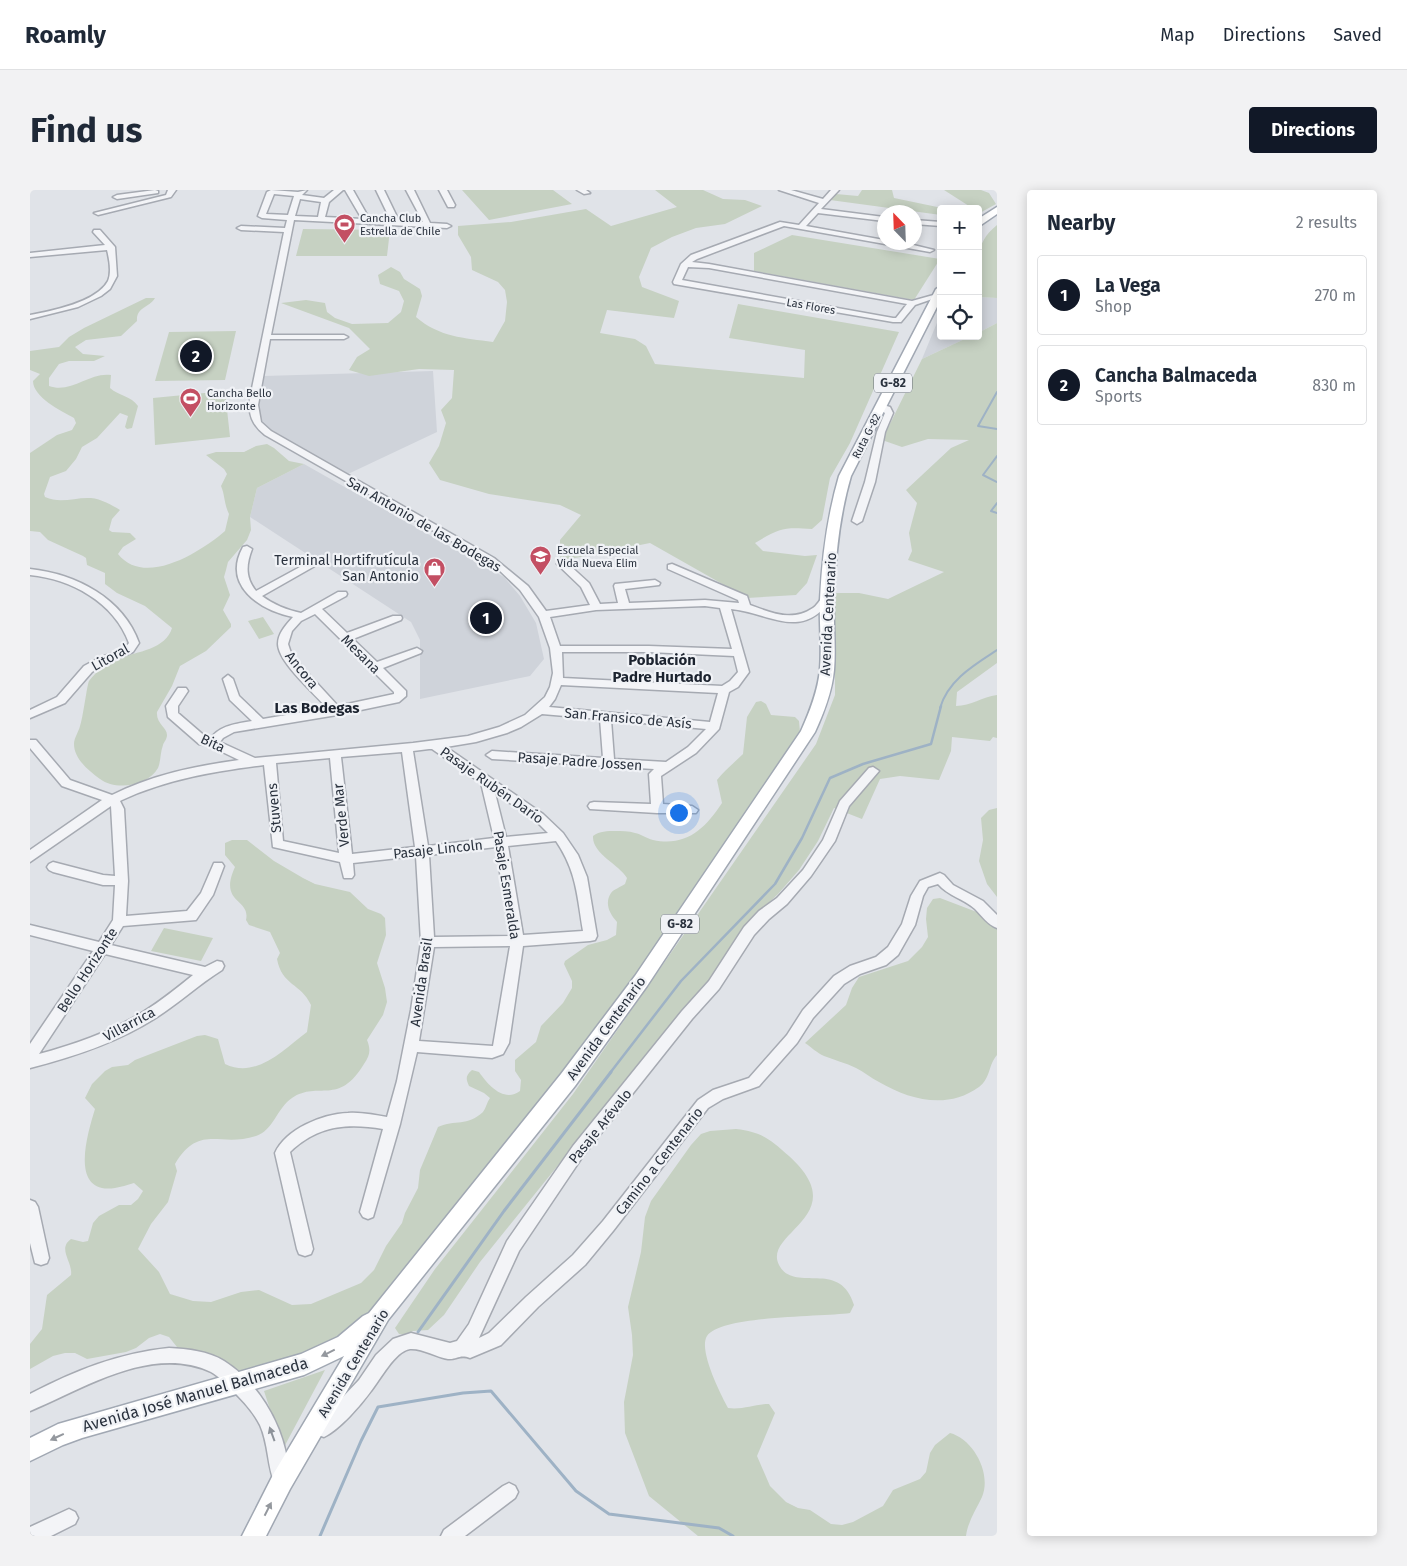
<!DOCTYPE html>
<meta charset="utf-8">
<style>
:root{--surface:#fff;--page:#f2f2f3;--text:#1f2937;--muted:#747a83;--line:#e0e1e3;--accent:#111827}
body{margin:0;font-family:"Fira Sans",sans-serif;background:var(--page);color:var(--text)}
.controls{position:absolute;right:15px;top:15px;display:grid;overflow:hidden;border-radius:5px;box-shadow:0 2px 12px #0003}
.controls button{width:45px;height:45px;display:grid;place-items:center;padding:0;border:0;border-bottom:1px solid var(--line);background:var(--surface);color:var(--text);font:25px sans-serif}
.compass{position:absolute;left:847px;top:15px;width:45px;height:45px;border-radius:50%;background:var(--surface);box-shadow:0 2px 12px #0003;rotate:337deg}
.you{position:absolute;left:648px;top:622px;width:18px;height:18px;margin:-12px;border:4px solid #fff;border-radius:50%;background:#1a73e8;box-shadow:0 0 0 8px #1a73e833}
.badge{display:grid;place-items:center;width:32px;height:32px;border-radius:50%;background:var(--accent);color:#fff;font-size:16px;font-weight:700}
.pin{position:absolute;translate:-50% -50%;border:2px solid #fff;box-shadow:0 1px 5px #0006}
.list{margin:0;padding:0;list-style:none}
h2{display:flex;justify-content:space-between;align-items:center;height:65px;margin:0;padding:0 20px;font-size:21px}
h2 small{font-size:16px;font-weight:400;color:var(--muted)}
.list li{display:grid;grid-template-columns:32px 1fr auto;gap:15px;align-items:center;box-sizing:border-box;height:80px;margin:0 10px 10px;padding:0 10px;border:1px solid var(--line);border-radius:5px}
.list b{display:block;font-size:19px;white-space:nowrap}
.list p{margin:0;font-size:16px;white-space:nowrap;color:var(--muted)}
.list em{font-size:16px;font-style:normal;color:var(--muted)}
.icon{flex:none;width:28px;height:28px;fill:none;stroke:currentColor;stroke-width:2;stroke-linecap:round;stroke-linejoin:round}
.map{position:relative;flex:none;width:967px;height:1346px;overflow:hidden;border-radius:5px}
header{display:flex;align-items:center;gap:30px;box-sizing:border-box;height:70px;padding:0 25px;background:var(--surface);border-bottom:1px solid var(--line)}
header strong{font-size:24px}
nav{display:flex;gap:28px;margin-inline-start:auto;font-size:18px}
.intro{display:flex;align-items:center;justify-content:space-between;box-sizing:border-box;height:120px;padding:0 30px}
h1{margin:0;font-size:35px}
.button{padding:12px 22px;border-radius:5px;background:var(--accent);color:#fff;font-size:18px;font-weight:700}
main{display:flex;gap:30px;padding:0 30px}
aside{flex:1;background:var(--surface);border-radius:5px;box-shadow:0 2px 12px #0003}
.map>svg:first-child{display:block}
.built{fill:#cfd3da}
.green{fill:#c6d1c2}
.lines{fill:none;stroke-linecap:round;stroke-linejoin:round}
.stream-far2{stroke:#9eb2c5;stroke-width:2}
.stream-far1{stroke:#9eb2c5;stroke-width:2.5}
.stream{stroke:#9eb2c5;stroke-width:3}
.minor-casing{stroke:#a6aab2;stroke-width:3}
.major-casing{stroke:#a1a8b3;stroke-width:3}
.minor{fill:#f3f4f7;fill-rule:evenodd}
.major{fill:#fff;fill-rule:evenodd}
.oneway{fill:#94989e}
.oneway2{fill:#8e939a}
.labels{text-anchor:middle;stroke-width:4.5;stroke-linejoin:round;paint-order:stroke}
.far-poi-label{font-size:11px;fill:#2a323e;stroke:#f0f2f6;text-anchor:start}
.far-street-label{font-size:11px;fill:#2a323e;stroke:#f0f2f6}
.shield{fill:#f0f2f6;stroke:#656c75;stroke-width:1}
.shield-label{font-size:12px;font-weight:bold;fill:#2a323e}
.street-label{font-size:14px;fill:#2a323e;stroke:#f0f2f6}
.poi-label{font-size:14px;fill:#2a323e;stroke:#f0f2f6;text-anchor:end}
.neighbourhood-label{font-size:15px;font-weight:bold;fill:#1c232f;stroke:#f0f2f6}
.near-street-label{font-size:16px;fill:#2a323e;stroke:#f0f2f6}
</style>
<header>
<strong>Roamly</strong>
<nav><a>Map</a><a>Directions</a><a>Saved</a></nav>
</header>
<div class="intro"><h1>Find us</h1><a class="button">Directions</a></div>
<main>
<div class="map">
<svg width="967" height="1346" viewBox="0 0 967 1346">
<rect width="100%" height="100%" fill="#e0e3e8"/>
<path class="built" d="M948,107L967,108V133L948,143Z
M911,123V146H941L892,169Z
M403,181L407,242L318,284L237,238L230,232L226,217L234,186Z
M274,274L474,387L490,406L506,433L514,469L500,486L390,509V450L381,432L220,327L227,298Z"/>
<path class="green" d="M432,0H523L542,14L459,30Z
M625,0H673L693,9L715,10L732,16L695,34L666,38L642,47L621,58L609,87L612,97L649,111L644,128L577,120L570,143L605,149L616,156L625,174L774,188L775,160L699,148L708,114L869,142L820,253L800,288L792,330L782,339C753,337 750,338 725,353L733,361L775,366L787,365L777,393L766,405L717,408L620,353L530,371V350L551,325L530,315L459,304L410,290L399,273L409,256L416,233L411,220L422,208L424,180L389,179L339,186L319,180L327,167L340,159L319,138L251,113L276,110L295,113L297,122L305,128L322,134L358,133L371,122L374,111L369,101L350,94L348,85L361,77L370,82L374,89L390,99L392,106L386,127C409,147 434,148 463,152L475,131L477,112L475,100L468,92L442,80L441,67L428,45V36L481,32L556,19L581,36L647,17Z
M832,0H862L864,8L917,19H911V25L800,10L806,4L828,6Z
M914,0H951L959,3L966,14L948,24V19H935L939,16Z
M967,35V108L948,107C948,77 942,55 967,35Z
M273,39L360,40L357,66H266Z
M762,45L910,69L884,110L724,81V63Z
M116,108H125C119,118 106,117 107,131L91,146L56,150L45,157L53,164L75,166L64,171H39L29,174L19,188V196C41,204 59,182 81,185L80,198C89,206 101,206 108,216L102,238L97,239L95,237L98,226L90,223L67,248L52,257L46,269L36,281L20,287L14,304L15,307C31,314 45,307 61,308C71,309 82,315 90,320L82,329L79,340L82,342L100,343L106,349L93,357L88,364C115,398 172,361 195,341L199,324C194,314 195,305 191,296L197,284L194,279L176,265L186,262H214L226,256L237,254L244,258L259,271L274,274L227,298L220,327L221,340L217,350L198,372L196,380L194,387L200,405L193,420L201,434V437L176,461L150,476L142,496L127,522C126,534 137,537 137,545C137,549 134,552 133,555C130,563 131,571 128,578C118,596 86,601 70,589C59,581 44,569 44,554C44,548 49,541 50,536C53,528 57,495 59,491C66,482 78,471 89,468C107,462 136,459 142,438L115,416L87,403L75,394V383L57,375L56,368L53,366L18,350L10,342L0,341V263L27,245L42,240L46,233L44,228C31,221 3,207 3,191L10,184L0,180V161L29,157L39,147L54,138Z
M967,133V473L927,502L926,516C941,516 952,507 967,505V548L963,547L960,551L922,547L921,561L909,590L870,586L850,589L832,629L804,618L788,651L769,680L748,704L728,723L681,789L651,823L450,1072L414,1125L398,1140L383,1141L376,1145L369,1144L365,1138L405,1079L543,904L786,554L805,505V403H829L858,409L914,382L878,370L882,361L879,343L887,313L876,300L921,258L939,250L898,249L872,257L852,250L892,169L941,146H948V143Z
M206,141L195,190L125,191L139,142Z
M195,201L200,247L125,255L123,208Z
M233,427L244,444L229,449L218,431Z
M731,511L736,514L741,525L765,527L769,531L770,542L763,556L615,773L560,848L361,1100L322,1142L260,1171L209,1183L147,1157L139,1147L130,1144L119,1148L106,1158L96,1162L57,1169L45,1163H35L23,1166L0,1179V1154L12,1139L17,1105L41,1085C43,1072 27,1059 41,1049L53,1052L58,1051L63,1033L69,1026L89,1015H101L108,1009L113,1001L104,993C97,995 91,997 85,998C38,1005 58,942 65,919L55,908L62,894L75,881L82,877L98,875L105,870L167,846L175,845L188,849L195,874C227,889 253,860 277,842L281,815C271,793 252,796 247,769L250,763L240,742L219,735L216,730C221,708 188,714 205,677L195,665V653L202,650H217L244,671L273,688L285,694L320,702L338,719L351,724L355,728L356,745L347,773L355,798L357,812L353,825L337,850C341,860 340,865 334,874C308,917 289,890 262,908C247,918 243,941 226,946C189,958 170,933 145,974L147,981L138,1012L121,1034L108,1059L129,1082L140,1104L163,1111L181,1112L211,1102L229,1100L262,1115L281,1114L331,1093L344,1080L356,1056L372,1033L375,1023L388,998L390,980L408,937C425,929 437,937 453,922C456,918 457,912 460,908L454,903L439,896C436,889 435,886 442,880L449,882C458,895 474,913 490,901L491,890L485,881V870L506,852L511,836L533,813L542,798V791L534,774L535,771L558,755L577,750L586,745L587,732C580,724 574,714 581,703C584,699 591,697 595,694L597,688C589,674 562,664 563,646C570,641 577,641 585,641C591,641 599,641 605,643C611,644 616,648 623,650C656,657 675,639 692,613L687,590C695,580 704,573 713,564L717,527L726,512Z
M967,618V707L957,694L949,671L953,650L951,628L959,620Z
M910,708L952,724L967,738V865C958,875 961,888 949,897C917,920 880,910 849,892C841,888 834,882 826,878C816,873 804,870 794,866C787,863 781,857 775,853L816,815L822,798L829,787L878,771L892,757L898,747L896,729L897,718L903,709Z
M134,738L183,748L171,771L121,761Z
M706,939C732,942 740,949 759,966C825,1026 732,1042 749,1075C764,1104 810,1068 824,1115L820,1123C793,1127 691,1125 677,1146C668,1160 691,1205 698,1218C713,1220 725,1214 739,1214L745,1223L727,1266L740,1296L756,1312L768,1318L780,1320L801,1334L812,1335L823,1332L853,1316L863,1300L890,1289L896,1282L900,1263L905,1255L920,1243C943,1249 962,1283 952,1307C946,1320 938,1331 936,1346H668L619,1306L595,1243L594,1212L603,1165L602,1145L598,1117L611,1062L615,1027L621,1011L661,955L671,944L680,941Z
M295,1180L253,1259L234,1201Z"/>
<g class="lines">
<path class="stream-far2" d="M967,202L948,236L967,239
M967,266L953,285L967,292
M967,313L961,321L967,323
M910,518C918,490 944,475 967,460"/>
<path class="stream-far1" d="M580,883L651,791L745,694L772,648L800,588L833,574L901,554L911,516"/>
<path class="stream" d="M388,1142L474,1021L581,882
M290,1346L331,1251L348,1217L433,1203L461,1201L546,1301L579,1324L689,1338L703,1346"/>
<defs>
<path id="minor" d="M125,0L128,1V3L87,9L83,7L87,5Z
M138,0H146L141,7L68,25L64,23L136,5Z
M241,0L268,2L277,0L272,5L294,8L304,0H313L299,12L295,27L332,29L315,0H323L340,30L361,31L346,0H354L369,31L393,32L376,0H384L400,33L417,34L421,36L417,38L264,30L241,145H314L318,147L314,149H240L228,215L231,232L241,241L464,368L498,396L516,421L560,415L551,397L527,374L532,371L536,372L559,393L570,414L588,413L584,396L585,394L625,390L630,393L629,395L595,399L599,413L675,410L709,413L708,410L638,379V375L642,374L717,406L720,415C742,423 762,432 783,418C789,414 790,407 797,405L802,408C772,452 741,423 701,419L719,482L708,497L699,502L689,539L666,563L631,586L633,614L662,616L668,620L666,623H627L560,619L558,616L560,613L564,612L621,614L619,584L624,579L462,569L456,565L462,561L573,568L570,529L512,524L491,537L477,543L446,552L416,557L513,624L533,643L548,665L557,687L567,746L565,750L560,751L493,756L479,853L473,864L462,868L387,862L370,934L343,1027L338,1029L333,1027L330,1022L353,939C318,933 288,935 260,962L283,1059L281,1064L275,1066L269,1064L267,1059L245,963C256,939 292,924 318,923C331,922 344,925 357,927L367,891L381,820L391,752L386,666L323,673L324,685L322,688H314L310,672L243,657L234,575C187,581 137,589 92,610L90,611L94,619L98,691L96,726L157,721L171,703L184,673H192L194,676L183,705L166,730L93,736L81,755L175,777L187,771L192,772L194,776L192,780C168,795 148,814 124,829C86,853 43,867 0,878V854L63,761L0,745V735L69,752L83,730L85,695H73L23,682L19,680L17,677L19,674L23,672L73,685L85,686L81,616L0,672V660L72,610L32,596L0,558V550H6L40,590L82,605C122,585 165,576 209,570L180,556L169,554L138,527L136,516L148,498H156L158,501L148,516V523L177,548L180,549C190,535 206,534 222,531L200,510L193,489L198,485L203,489L209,506L233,529L297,518C285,504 248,472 248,454C248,443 256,435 263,427C229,420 192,395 213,357L217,356L222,359C216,375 215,387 226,401L281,371L285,370L290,373L232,406C244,415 257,420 271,423L308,402H316L317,404L316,406L292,419L317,443L363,426H371L372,428L371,430L323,449L347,472L387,458L392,461L391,463L353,478L376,501V506L369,512L307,525L204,542L193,548L190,552L225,568L383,553L438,546L469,537L495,525L515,507L520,497L523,483L520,458L509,427L490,400L469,380L444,364L235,245C222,235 218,224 220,208L254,42L211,40L207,38L211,36L255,38L257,30L232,28L228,26L237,2ZM244,4L264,6L258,25L236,24ZM270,9L291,12L288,27L265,26ZM675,416L690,418L702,459L619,456H530L520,427L566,420ZM285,424L364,502V504L308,516L262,466L258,454L262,441L271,431ZM532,462H619L704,466L708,482L700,491L692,496L533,488ZM531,495L688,503L680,532L519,517L525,509ZM581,530L676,539L658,557L636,572L584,569ZM399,559H402L451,593L464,648L398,656L383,561ZM372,562L385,657L322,664L311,567ZM300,568L309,663L253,651L246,573ZM465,603L505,630L518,643L476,647ZM526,651C547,682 547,706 553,741L493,745L478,656ZM466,657L480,746L404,747L399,665ZM480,756L463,856L389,851L404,757ZM75,764L163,785C147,798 131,811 113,822C81,842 46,854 9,864Z
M409,0H417L425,15L424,17H418Z
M547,0H556L560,3L554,4Z
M749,0H761L793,9L801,0H809L791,19L854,27V31L788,23L776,36L854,50V52H871L904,60L900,62L754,36L667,69L662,72L679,74L882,111L907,104L911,106L885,115L871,132H863L644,94L643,92L651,74L661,65L750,32L769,35L789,13ZM658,77L679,78L877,114L866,128H863L652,90Z
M884,30L911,32V36L884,34Z
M64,40H70L85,57L87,86L80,99L71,106L48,117L0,129V125C22,121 67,112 78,91C82,82 79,68 77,60L0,67V63L75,55L63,42Z
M850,214L860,217L863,223L855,242L845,292L832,331L827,334L822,331L835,292L847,242L855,223L846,217Z
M0,379C46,384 93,408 109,453L103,462L75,473L62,482L35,513L0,528V520L27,507L54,476L67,469L95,458L99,453C84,412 41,389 0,385Z
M843,577L849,581L819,616L805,651L781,686L757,714L739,729L724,745L689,799L662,829L553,966L489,1061L449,1148L459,1143L496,1107L543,1065L573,1031L668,910L683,900L719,888L757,845L773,820L804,786L820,776L846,767L858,757L872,734L881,706L890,691L910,683L914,685L923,695L953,711L967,725V738C958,735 952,726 945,719C934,709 918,706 908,694L898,697L893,706L885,735L868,765L856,775L830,784L814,794L783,828L767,853L729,896L693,909L678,918L583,1041L555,1075L508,1117L471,1155L440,1168C429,1164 427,1170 418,1169C406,1167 392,1158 380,1159C365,1161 350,1190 341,1201C331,1215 309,1240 294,1247L279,1242L276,1236L279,1230L285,1227L293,1228L329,1190L346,1165L363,1149L381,1143L420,1153L427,1151L439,1134L477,1051L543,956L652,821L679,791L714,737L729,721L747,708L773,680L793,650L810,611L839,578Z
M0,1010L5,1012L8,1017L19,1068L17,1073L11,1075L5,1073L0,1053Z
M139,1158C158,1159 178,1161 194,1171C227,1192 250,1230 257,1268C259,1277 261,1286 257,1294L251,1297L245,1294C237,1276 239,1255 230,1235C223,1221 212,1210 201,1199C195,1194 189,1186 181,1182C122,1154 53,1199 0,1221V1204C44,1181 89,1163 139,1158Z
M479,1293L485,1296L488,1302L485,1308L435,1346H411L414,1340L473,1296Z
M39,1319L45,1322L48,1328L45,1334L21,1346H0V1337Z"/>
<path id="major" d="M967,17V24L948,37V29Z
M911,96V109L821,286C809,327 805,369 804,411C803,434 806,457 804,480C802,502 794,522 785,542L617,796L545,896L358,1130L260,1299L236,1346H212L244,1283L314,1166L274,1185L52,1248L33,1255L0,1271V1248L28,1234L271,1164L308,1147L333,1126L339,1123L531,884L605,786L771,541C780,521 788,501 790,479C792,456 789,433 790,410C792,368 797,327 809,286L906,99Z"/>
</defs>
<use href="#minor" class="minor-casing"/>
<use href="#major" class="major-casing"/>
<use href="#minor" class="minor"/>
<use href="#major" class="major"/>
</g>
<defs><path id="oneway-solid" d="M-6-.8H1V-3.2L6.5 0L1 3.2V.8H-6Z" transform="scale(1.25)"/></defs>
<g class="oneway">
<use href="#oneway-solid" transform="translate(298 1163) rotate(154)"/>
<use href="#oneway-solid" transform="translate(27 1247) rotate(155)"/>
<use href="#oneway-solid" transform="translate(238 1319) rotate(-63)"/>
</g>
<use class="oneway2" href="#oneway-solid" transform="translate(242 1244) rotate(-110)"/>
<defs>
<symbol id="stadium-pin" viewBox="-11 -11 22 30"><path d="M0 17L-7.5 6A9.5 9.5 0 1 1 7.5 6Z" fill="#c34f63" stroke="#f0f2f6"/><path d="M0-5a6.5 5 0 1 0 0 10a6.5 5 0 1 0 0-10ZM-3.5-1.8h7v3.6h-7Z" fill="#fff"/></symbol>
<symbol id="school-pin" viewBox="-11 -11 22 30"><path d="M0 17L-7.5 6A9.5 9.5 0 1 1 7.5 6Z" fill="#c34f63" stroke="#f0f2f6"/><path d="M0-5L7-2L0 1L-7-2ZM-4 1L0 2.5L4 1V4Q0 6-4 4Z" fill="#fff"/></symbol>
<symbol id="shop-pin" viewBox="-11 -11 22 30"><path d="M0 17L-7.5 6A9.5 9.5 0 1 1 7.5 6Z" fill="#c34f63" stroke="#f0f2f6"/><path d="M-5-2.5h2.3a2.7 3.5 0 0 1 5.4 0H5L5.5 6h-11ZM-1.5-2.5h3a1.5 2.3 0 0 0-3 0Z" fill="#fff"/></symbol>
</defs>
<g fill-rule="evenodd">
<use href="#stadium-pin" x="302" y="22" width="25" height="34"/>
<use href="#stadium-pin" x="148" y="196" width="25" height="34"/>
<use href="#school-pin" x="498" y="354" width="25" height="34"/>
<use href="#shop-pin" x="392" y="366" width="25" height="34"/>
</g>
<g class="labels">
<g class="far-poi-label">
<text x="330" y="32">Cancha Club<tspan x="330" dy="13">Estrella de Chile</tspan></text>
<text x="177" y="207">Cancha Bello<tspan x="177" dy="13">Horizonte</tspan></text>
<text x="527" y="364">Escuela Especial<tspan x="527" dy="13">Vida Nueva Elim</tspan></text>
</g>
<g class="far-street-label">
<text transform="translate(781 116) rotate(10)" y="4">Las Flores</text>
<text transform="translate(836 246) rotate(-63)" y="4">Ruta G-82</text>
</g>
<g class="shield">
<rect x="844" y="183.5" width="38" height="19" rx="4"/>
<rect x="631" y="724.5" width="38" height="19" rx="4"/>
</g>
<g class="shield-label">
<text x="863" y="197">G-82</text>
<text x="650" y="738">G-82</text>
</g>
<g class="street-label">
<text transform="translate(394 334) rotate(30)" y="5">San Antonio de las Bodegas</text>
<text transform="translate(798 424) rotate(-87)" y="5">Avenida Centenario</text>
<text transform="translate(331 464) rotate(45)" y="5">Mesana</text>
<text transform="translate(80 467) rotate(-29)" y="5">Litoral</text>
<text transform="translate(272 480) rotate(51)" y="5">Ancora</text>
<text transform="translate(598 528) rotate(5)" y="5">San Fransico de Asís</text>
<text transform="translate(183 553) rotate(25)" y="5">Bita</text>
<text transform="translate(550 571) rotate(4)" y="5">Pasaje Padre Jossen</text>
<text transform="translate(462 595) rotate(35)" y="5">Pasaje Rubén Darío</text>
<text transform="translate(244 618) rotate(-95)" y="5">Stuvens</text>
<text transform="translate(311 625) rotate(-96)" y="5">Verde Mar</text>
<text transform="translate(408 659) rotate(-6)" y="5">Pasaje Lincoln</text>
<text transform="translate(477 695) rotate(81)" y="5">Pasaje Esmeralda</text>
<text transform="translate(57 780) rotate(-57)" y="5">Bello Horizonte</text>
<text transform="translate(391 792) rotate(-82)" y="5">Avenida Brasil</text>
<text transform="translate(99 834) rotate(-28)" y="5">Villarrica</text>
<text transform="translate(576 838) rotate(-54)" y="5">Avenida Centenario</text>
<text transform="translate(570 936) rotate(-51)" y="5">Pasaje Arévalo</text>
<text transform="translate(629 971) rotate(-52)" y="5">Camino a Centenario</text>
<text transform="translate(323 1173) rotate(-59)" y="5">Avenida Centenario</text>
</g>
<g class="poi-label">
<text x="389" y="375">Terminal Hortifrutícula<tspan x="389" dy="16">San Antonio</tspan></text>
</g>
<g class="neighbourhood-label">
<text x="632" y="475">Población<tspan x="632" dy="17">Padre Hurtado</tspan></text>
<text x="287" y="523">Las Bodegas</text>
</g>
<g class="near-street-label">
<text transform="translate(165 1204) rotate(-16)" y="6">Avenida José Manuel Balmaceda</text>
</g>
</g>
</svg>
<div class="controls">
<button>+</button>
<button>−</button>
<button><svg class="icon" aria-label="locate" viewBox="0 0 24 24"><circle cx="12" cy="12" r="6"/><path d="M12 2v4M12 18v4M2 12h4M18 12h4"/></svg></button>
</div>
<svg class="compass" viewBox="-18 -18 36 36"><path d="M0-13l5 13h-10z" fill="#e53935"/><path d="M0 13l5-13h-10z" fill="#747a83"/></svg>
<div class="you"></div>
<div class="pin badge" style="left:456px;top:428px">1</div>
<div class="pin badge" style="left:166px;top:166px">2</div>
</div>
<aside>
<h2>Nearby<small>2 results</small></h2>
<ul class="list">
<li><span class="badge">1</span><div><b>La Vega</b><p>Shop</p></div><em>270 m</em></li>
<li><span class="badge">2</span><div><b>Cancha Balmaceda</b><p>Sports</p></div><em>830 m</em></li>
</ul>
</aside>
</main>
